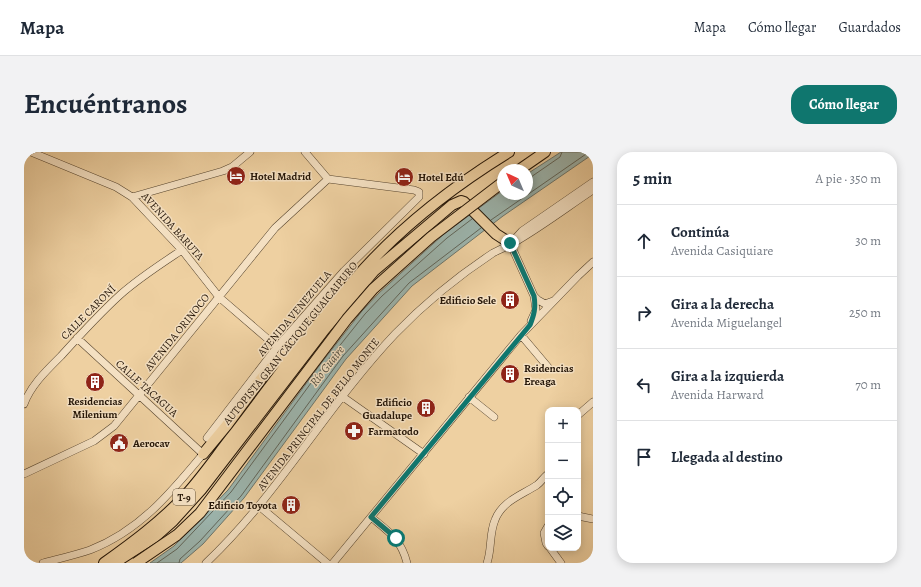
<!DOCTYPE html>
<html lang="es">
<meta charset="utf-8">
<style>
:root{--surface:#fff;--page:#f2f2f3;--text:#1f2937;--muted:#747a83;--line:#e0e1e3;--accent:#0f766e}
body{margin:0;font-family:Alegreya,serif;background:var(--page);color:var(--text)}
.controls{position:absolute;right:12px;bottom:12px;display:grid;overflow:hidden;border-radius:8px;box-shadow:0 2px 10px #0003}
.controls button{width:36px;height:36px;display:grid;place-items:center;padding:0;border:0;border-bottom:1px solid var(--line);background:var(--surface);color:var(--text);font:20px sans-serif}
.compass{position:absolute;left:473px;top:12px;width:36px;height:36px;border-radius:50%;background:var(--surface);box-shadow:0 2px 10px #0003;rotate:316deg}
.stop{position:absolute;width:12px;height:12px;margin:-9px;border:3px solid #0f766e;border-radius:50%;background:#fff}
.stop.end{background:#0f766e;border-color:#fff;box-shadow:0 1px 4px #0008}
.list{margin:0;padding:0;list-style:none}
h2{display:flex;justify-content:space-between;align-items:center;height:52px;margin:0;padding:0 16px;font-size:17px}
h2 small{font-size:13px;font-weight:400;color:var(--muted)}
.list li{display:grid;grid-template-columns:26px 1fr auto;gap:12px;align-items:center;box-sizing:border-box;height:72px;padding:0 16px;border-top:1px solid var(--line)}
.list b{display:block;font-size:15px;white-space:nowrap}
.list p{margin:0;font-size:13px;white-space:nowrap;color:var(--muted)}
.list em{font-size:13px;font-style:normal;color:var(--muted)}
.icon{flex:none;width:22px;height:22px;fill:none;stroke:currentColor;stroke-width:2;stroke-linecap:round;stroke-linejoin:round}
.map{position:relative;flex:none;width:569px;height:411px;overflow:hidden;border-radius:16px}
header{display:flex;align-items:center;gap:24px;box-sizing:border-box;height:56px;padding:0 20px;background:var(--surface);border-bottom:1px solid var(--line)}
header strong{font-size:19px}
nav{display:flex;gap:22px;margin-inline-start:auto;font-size:14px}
.intro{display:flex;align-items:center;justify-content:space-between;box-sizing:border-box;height:96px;padding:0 24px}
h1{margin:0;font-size:28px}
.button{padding:10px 18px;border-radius:16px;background:var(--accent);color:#fff;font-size:14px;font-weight:700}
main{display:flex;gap:24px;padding:0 24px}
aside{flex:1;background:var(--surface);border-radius:16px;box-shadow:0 2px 10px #0003}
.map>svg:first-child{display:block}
.water{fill:#9cb5ae;stroke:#6c756b}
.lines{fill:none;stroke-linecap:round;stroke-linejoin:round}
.shore{stroke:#60655a;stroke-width:1}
.minor-casing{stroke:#56442e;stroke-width:8}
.highway-casing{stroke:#241507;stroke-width:12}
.minor{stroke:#f4e0c2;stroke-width:7}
.highway{stroke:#eed0a1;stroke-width:10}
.highway-bridge-casing{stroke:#241507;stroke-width:12;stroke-linecap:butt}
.highway-bridge{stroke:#eed0a1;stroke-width:10}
.route{stroke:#0f766e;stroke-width:5}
.labels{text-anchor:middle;stroke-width:3;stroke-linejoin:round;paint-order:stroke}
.shield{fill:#f4e0c2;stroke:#62523f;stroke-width:1}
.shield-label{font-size:10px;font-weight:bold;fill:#241507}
.poi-label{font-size:11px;font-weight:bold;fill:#241507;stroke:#f4e0c2;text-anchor:start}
.street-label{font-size:11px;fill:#241507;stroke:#f4e0c2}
.water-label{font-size:12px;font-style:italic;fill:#4e4d41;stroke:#f4e0c2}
</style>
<header>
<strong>Mapa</strong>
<nav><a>Mapa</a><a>Cómo llegar</a><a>Guardados</a></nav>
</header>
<div class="intro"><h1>Encuéntranos</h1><a class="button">Cómo llegar</a></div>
<main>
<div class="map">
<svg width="569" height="411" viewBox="0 0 569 411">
<rect width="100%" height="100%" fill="#eed0a1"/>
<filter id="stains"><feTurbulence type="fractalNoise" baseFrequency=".005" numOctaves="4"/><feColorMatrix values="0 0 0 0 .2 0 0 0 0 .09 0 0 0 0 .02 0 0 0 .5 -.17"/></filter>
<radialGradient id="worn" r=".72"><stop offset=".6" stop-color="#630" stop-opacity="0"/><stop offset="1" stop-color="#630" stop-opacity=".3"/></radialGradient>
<path class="water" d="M537,0H569V2L479,64L388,134L322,207L220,346L179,392L157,411H126L150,394L204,338L298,210L338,159L355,141L420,82L478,39L479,42H503V22Z"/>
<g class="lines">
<path class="shore" d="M503,25H507L536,5L538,0
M467,68L565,0
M133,411L153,397L207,340L301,212L341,162L358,144L423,86L448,67
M155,411L156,407L176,389L217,344L319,204L385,131L457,76"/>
<defs>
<path id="minor" d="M7,0L92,35L108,45L158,98L195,145L253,195
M0,2L2,0
M108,45L199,19L208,15L226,0
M486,91L510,144L512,158L507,169
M487,91L498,79L569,30
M510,144L514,148L521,152L529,149
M497,183L524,215
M319,245L400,302
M445,245L470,265
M0,252C7,233 23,218 37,204C56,183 75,162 96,143C115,126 137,112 158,98
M554,263L569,250
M183,286L253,195L320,119L395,45V40L390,38L304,27L281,0
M0,322L70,289L90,274L251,76L304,27
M235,354L303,411
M554,364L569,367
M347,365C365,380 377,387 383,411
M524,374L520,381L522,391L524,394
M526,396L537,411
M19,411C34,407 51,403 66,398C115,379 146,342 179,302L53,186
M182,411C254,343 303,254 371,182C400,152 434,124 469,101C478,96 488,93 496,87C521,72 545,54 569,38
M309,411L497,183L554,124L569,110
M463,411C468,397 465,382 471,368C478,349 498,343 513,333C517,330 520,325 524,322"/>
<path id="highway" d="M495,18L521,0
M179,302L203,273L237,227L268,192L280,178L292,173
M92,410L131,385L149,369L177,338L301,177L350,119L428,53L437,49L440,50L472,82L486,91
M80,411C108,391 135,371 159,346C178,326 193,303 210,282C250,230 288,176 331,127C375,76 428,35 485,0"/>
</defs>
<use href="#minor" class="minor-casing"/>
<use href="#highway" class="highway-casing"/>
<use href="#minor" class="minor"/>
<use href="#highway" class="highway"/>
<defs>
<path id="highway-bridge" d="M112,411L153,383L176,361L323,167L349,137L407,85L479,30"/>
</defs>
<use href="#highway-bridge" class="highway-bridge-casing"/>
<use href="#highway-bridge" class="highway-bridge"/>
</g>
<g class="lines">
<path class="route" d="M372,386L347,365L506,173C510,163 512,156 510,144L486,91"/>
</g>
<defs>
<symbol id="hotel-disc" viewBox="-11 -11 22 22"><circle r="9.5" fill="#8f2418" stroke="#f4e0c2"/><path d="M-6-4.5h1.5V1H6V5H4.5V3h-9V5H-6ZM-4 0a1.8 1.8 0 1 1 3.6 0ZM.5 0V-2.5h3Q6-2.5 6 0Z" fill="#fff"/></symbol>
<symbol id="building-disc" viewBox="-11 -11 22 22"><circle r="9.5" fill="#8f2418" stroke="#f4e0c2"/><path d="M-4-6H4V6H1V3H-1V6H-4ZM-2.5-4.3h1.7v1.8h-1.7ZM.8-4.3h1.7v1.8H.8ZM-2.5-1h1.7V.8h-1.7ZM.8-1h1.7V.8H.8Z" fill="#fff"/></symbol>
<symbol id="pharmacy-disc" viewBox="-11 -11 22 22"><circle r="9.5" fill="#8f2418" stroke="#f4e0c2"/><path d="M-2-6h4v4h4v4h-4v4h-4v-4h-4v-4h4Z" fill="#fff"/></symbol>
<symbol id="civic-disc" viewBox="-11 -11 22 22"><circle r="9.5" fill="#8f2418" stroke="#f4e0c2"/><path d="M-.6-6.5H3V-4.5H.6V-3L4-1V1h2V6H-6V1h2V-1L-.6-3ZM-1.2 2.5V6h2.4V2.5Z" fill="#fff"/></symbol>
</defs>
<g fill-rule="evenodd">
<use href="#hotel-disc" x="201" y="13" width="22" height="22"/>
<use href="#hotel-disc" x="369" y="14" width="22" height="22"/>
<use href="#building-disc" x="475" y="137" width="22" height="22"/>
<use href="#building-disc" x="475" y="211" width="22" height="22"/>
<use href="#building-disc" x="60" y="219" width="22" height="22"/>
<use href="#building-disc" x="391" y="245" width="22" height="22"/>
<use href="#pharmacy-disc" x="319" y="268" width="22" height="22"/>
<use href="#civic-disc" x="84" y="280" width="22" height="22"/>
<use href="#building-disc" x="256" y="342" width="22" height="22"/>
</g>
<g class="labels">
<rect class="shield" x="149" y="337" width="22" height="16" rx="3"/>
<g class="shield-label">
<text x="160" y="349">T-9</text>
</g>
<g class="poi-label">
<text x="226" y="28">Hotel Madrid</text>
<text x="394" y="29">Hotel Edú</text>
<text x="472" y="152" text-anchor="end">Edificio Sele</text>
<text x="500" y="220">Rsidencias<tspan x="500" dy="13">Ereaga</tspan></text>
<text x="71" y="253" text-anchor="middle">Residencias<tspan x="71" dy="13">Milenium</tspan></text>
<text x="388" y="254" text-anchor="end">Edificio<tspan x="388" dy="13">Guadalupe</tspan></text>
<text x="344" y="283">Farmatodo</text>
<text x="109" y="295">Aerocav</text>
<text x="253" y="357" text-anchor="end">Edificio Toyota</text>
</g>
<g class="street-label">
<text transform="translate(149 74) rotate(48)" y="4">AVENIDA BARUTA</text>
<text transform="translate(64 160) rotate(-45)" y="4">CALLE CARONÍ</text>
<text transform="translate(270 161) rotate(-50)" y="4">AVENIDA VENEZUELA</text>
<text transform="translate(153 180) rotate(-51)" y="4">AVENIDA ORINOCO</text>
<text transform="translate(266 191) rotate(-51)" y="4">AUTOPISTA GRAN CACIQUE GUAICAIPURO</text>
<text transform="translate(123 236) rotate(42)" y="4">CALLE TACAGUA</text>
<text transform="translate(294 262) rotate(-52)" y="4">AVENIDA PRINCIPAL DE BELLO MONTE</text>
</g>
<g class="water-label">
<text transform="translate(303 214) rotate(-52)" y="4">Río Guaire</text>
</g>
</g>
<rect width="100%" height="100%" filter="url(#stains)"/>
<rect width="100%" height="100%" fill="url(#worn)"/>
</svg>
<div class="controls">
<button>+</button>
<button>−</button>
<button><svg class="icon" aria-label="locate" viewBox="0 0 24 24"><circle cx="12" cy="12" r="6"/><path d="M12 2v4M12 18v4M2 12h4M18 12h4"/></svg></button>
<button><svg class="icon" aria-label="layers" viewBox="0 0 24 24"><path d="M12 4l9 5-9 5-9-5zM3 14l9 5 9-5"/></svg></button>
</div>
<svg class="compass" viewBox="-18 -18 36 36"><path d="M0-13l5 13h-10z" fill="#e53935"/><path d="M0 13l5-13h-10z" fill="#747a83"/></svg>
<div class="stop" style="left:372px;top:386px"></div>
<div class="stop end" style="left:486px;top:91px"></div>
</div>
<aside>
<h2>5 min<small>A pie · 350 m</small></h2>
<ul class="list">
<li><svg class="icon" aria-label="ahead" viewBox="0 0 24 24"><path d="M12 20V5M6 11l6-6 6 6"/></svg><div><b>Continúa</b><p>Avenida Casiquiare</p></div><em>30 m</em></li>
<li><svg class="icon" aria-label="right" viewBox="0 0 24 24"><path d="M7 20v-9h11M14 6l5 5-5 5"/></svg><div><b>Gira a la derecha</b><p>Avenida Miguelangel</p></div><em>250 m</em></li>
<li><svg class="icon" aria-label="left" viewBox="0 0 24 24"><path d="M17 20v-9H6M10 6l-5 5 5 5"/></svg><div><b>Gira a la izquierda</b><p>Avenida Harward</p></div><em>70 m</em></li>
<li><svg class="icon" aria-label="arrive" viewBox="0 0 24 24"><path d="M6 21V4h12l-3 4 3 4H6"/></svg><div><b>Llegada al destino</b></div></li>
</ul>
</aside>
</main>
